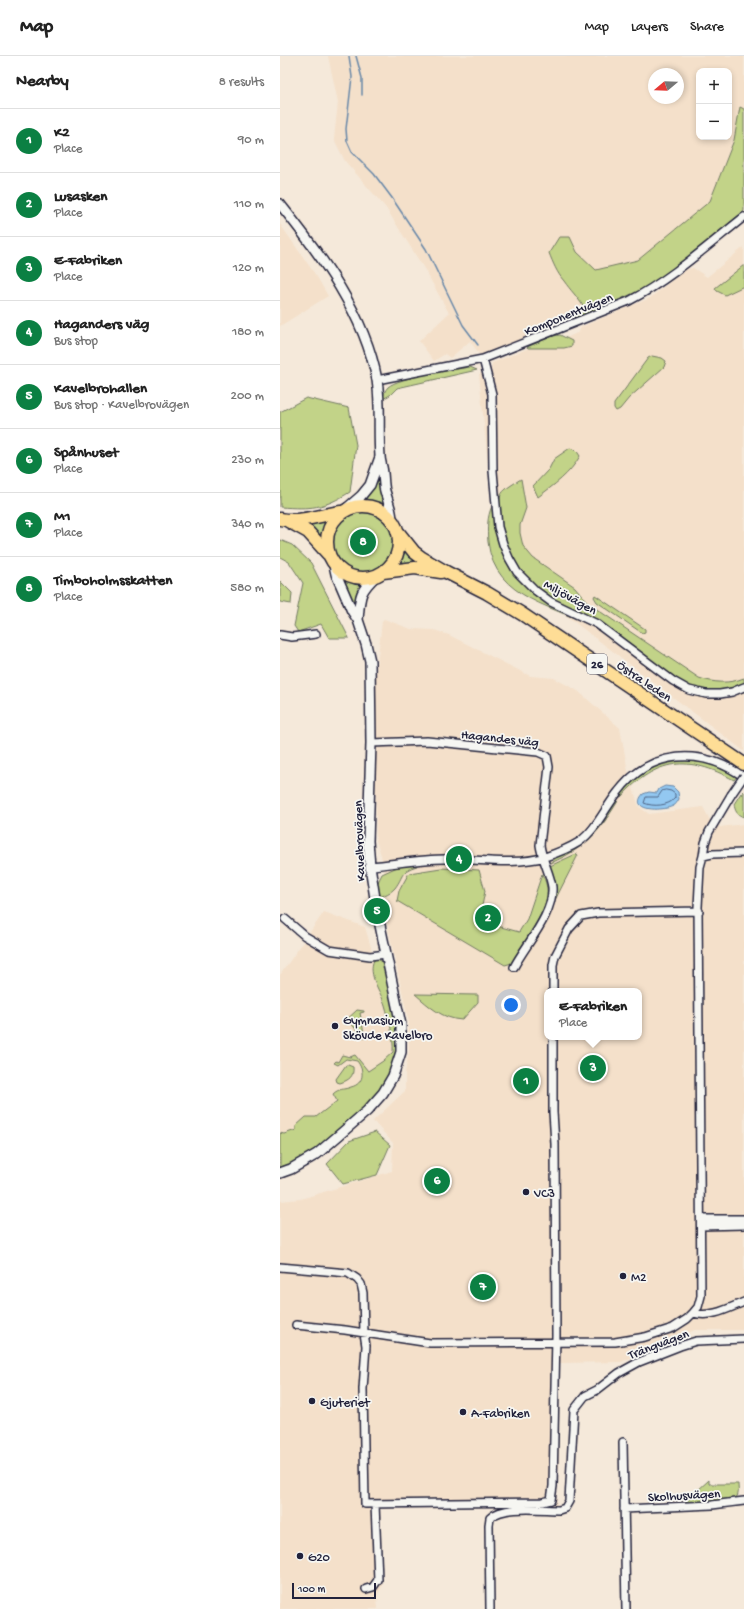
<!DOCTYPE html>
<meta charset="utf-8">
<style>
:root{--surface:#fff;--page:#f2f2f2;--text:#222;--muted:#767676;--line:#e0e0e0;--accent:#0b8043}
body{margin:0;font-family:"Gochi Hand",sans-serif;background:var(--page);color:var(--text)}
.controls{position:absolute;right:12px;top:12px;display:grid;overflow:hidden;border-radius:8px;box-shadow:0 2px 6px #0003}
.controls button{width:36px;height:36px;display:grid;place-items:center;padding:0;border:0;border-bottom:1px solid var(--line);background:var(--surface);color:var(--text);font:20px sans-serif}
.compass{position:absolute;left:368px;top:12px;width:36px;height:36px;border-radius:50%;background:var(--surface);box-shadow:0 2px 6px #0003;rotate:251deg}
.scale{position:absolute;left:12px;bottom:10px;width:84px;box-sizing:border-box;padding-left:4px;border:2px solid #22223b;border-top:0;font-size:11px;line-height:14px;white-space:nowrap;color:#22223b;-webkit-text-stroke:3px #f6f6f2;paint-order:stroke}
.you{position:absolute;left:231px;top:949px;width:14px;height:14px;margin:-10px;border:3px solid #fff;border-radius:50%;background:#1a73e8;box-shadow:0 0 0 6px #1a73e833}
.badge{display:grid;place-items:center;width:26px;height:26px;border-radius:50%;background:var(--accent);color:#fff;font-size:13px;font-weight:700}
.pin{position:absolute;translate:-50% -50%;border:2px solid #fff;box-shadow:0 1px 4px #0006}
.popup{position:absolute;left:264px;top:932px;width:98px;height:52px;box-sizing:border-box;display:grid;place-content:center;border-radius:8px;background:var(--surface);filter:drop-shadow(0 1px 3px #0005);font-size:13px;white-space:nowrap;color:var(--muted)}
.popup b{font-size:15px;color:var(--text)}
.popup::after{content:'';position:absolute;left:50%;top:100%;margin-left:-8px;border:8px solid transparent;border-top-color:var(--surface)}
.list{margin:0;padding:0;list-style:none}
h2{display:flex;justify-content:space-between;align-items:center;height:52px;margin:0;padding:0 16px;font-size:17px}
h2 small{font-size:13px;font-weight:400;color:var(--muted)}
.list li{display:grid;grid-template-columns:26px 1fr auto;gap:12px;align-items:center;box-sizing:border-box;height:64px;padding:0 16px;border-top:1px solid var(--line)}
.list b{display:block;font-size:15px;white-space:nowrap}
.list p{margin:0;font-size:13px;white-space:nowrap;color:var(--muted)}
.list em{font-size:13px;font-style:normal;color:var(--muted)}
.map{position:relative;flex:none;width:464px;height:1553px;overflow:hidden}
header{display:flex;align-items:center;gap:24px;box-sizing:border-box;height:56px;padding:0 20px;background:var(--surface);border-bottom:1px solid var(--line)}
header strong{font-size:19px}
nav{display:flex;gap:22px;margin-inline-start:auto;font-size:14px}
main{display:flex}
aside{flex:1;background:var(--surface)}
.map>svg:first-child{display:block}
.built{fill:#f4e0ca;fill-rule:evenodd}
.green{fill:#c2d388;stroke:#727a62}
.water{fill:#93c8f1;stroke:#6686a8}
.lines{fill:none;stroke-linecap:round;stroke-linejoin:round}
.shore{stroke:#4f6484;stroke-width:1}
.stream{stroke:#6686a8;stroke-width:1.5}
.street-casing{stroke:#22223b;stroke-width:10}
.secondary-casing{stroke:#22223b;stroke-width:12}
.highway-casing{stroke:#22223b;stroke-width:15}
.street{stroke:#f6f6f2;stroke-width:7}
.secondary{stroke:#f6f6f2;stroke-width:9}
.highway{stroke:#fedd96;stroke-width:12}
.street-bridge-casing{stroke:#22223b;stroke-width:10;stroke-linecap:butt}
.street-bridge{stroke:#f6f6f2;stroke-width:7}
.poi-dot{fill:#22223b;stroke:#f6f6f2;stroke-width:1.5}
.labels{text-anchor:middle;stroke-width:3.5;stroke-linejoin:round;paint-order:stroke}
.shield{fill:#f6f6f2;stroke:#626272;stroke-width:1}
.shield-label{font-size:12px;font-weight:bold;fill:#22223b}
.street-label{font-size:13px;fill:#22223b;stroke:#f6f6f2}
.poi-label{font-size:13px;fill:#22223b;stroke:#f6f6f2;text-anchor:start}
</style>
<header>
<strong>Map</strong>
<nav><a>Map</a><a>Layers</a><a>Share</a></nav>
</header>
<main>
<aside>
<h2>Nearby<small>8 results</small></h2>
<ul class="list">
<li><span class="badge">1</span><div><b>K2</b><p>Place</p></div><em>90 m</em></li>
<li><span class="badge">2</span><div><b>Lusasken</b><p>Place</p></div><em>110 m</em></li>
<li><span class="badge">3</span><div><b>E-Fabriken</b><p>Place</p></div><em>120 m</em></li>
<li><span class="badge">4</span><div><b>Haganders väg</b><p>Bus stop</p></div><em>180 m</em></li>
<li><span class="badge">5</span><div><b>Kavelbrohallen</b><p>Bus stop · Kavelbrovägen</p></div><em>200 m</em></li>
<li><span class="badge">6</span><div><b>Spånhuset</b><p>Place</p></div><em>230 m</em></li>
<li><span class="badge">7</span><div><b>M1</b><p>Place</p></div><em>340 m</em></li>
<li><span class="badge">8</span><div><b>Timboholmsskatten</b><p>Place</p></div><em>580 m</em></li>
</ul>
</aside>
<div class="map">
<svg width="464" height="1553" viewBox="0 0 464 1553">
<rect width="100%" height="100%" fill="#f5e9da"/>
<filter id="ink" filterUnits="userSpaceOnUse"><feTurbulence type="fractalNoise" baseFrequency=".025" numOctaves="2"/><feDisplacementMap in="SourceGraphic" scale="8" xChannelSelector="R" yChannelSelector="G"/><feConvolveMatrix kernelMatrix="1 2 1 2 8 2 1 2 1" color-interpolation-filters="sRGB"/></filter>
<g filter="url(#ink)">
<path class="built" d="M48,0H464V141L299,258L280,261L273,271L200,299L190,285L170,302L165,298L154,305L139,285L169,257L145,214L106,152L65,105L54,83L58,46ZM419,15H449V81H419ZM374,18H398V42H374Z
M0,168L37,221L48,240L0,270Z
M464,191V695L218,508L199,318L211,315L212,307L279,280L286,282L299,276L301,271L370,242L405,214L413,212L427,221Z
M104,563L131,573L154,574L169,579L250,620L274,622L298,635L340,672L348,716L359,751L369,758L423,751L430,764L440,771L464,768V1274H415L341,1306L279,1307V1411L277,1413V1450L100,1451L102,1530L97,1540L98,1553H0V1145L21,1143L112,1115L113,1087L93,1065L125,1035V1017L129,994V967L101,840L104,817L101,799L96,784L95,626L102,565ZM267,935H359V981H267Z
M44,856L85,871L106,942L116,998L67,1050L7,1081L0,1079V919Z"/>
<path class="green" d="M460,51L464,53V155L390,216L365,232L301,261L293,260L303,250C296,239 291,235 284,225C277,217 273,207 269,197L279,181H290L297,196L316,214L358,204L430,145L454,84Z
M464,209V230L445,239L437,235L435,232Z
M280,279L292,285V290L284,292H248L247,291L273,280Z
M372,300L382,302L386,305L384,311L349,342L340,353L336,355L334,352V348L368,302Z
M190,311L197,314L117,332L110,339L103,343C103,339 105,334 108,331C119,321 172,314 190,311Z
M26,342L69,352L76,389L70,436C43,453 31,453 0,451V356Z
M290,392L296,394L300,400C290,418 274,429 258,441L253,430L269,413L274,403Z
M99,413L109,457L94,449L79,447C90,437 94,428 99,413Z
M241,423L246,452L240,469V477L243,490L253,502L295,531L309,548L419,622C434,627 449,628 464,622V628C439,637 422,637 398,625C375,607 352,587 327,572C310,561 291,554 273,544C246,529 224,497 221,466C218,437 217,438 241,423Z
M212,450L219,485L224,498L238,522L254,537L310,567L406,635L464,634V636C424,651 403,638 372,614C355,600 337,585 318,574C277,549 215,545 208,486C207,473 207,461 212,450Z
M50 486a33 33 0 1 1 66 0a33 33 0 1 1-66 0Z
M53,460L45,477L44,491L19,467Z
M0,484L12,489L31,507L69,582H49L41,568L18,576L14,570L23,527L9,506L0,501Z
M121,484L147,509L111,513L118,502Z
M58,516L68,522L86,525L75,554Z
M0,525L12,537L11,548L0,546Z
M315,539L365,573V576L362,577L317,546L314,541Z
M395,704C420,703 435,708 457,720L454,724C408,699 377,702 341,741L339,740C354,720 371,710 395,704Z
M463,735L464,736V761C457,759 455,755 454,748L461,737L462,739Z
M336,744L338,745C318,778 306,791 271,807C275,799 294,794 302,788C317,776 326,760 336,744Z
M296,798L298,799L273,848L270,810Z
M136,808L137,810C120,815 124,820 115,832C111,837 104,839 98,842L97,828L102,818L115,812Z
M161,812L199,814L205,835L199,865L239,876L247,863L262,818C266,825 268,833 267,841C264,858 241,891 232,907L225,909L117,845L119,835L129,817Z
M97,903L105,907L119,981L114,1010L99,1037L81,1055L34,1095L0,1113V1077L4,1078L16,1074V1070L26,1061H36L57,1045L53,1038C59,1032 64,1034 71,1031C84,1028 85,1015 77,1005L66,1003L58,1009L54,1007L56,1005L58,1006L62,999L70,1001L75,999L88,1015L103,1005L113,996C114,982 109,963 105,949C101,936 87,919 94,904Z
M135,938L198,939V946L182,964C162,963 149,950 135,938Z
M77,954L84,955V956L80,957L85,982H83L70,966L66,969L64,966Z
M66,1009H68L73,1011C74,1021 69,1024 60,1027L57,1026L56,1023Z
M95,1076L110,1089L97,1119L63,1128L47,1108L69,1085Z
M429,1424V1428H458C458,1433 460,1440 454,1443C446,1448 415,1446 405,1446Z"/>
<path class="water" d="M385,730L393,731L398,736L399,743C397,746 396,749 393,750C384,755 348,756 363,738L369,736L377,737L379,733Z"/>
<g class="lines">
<path class="shore" d="M386,734L391,735L395,738V742C389,750 373,751 364,747L366,741H378L382,735Z"/>
<path class="stream" d="M69,0L72,21L66,73L67,85L72,96L94,118L112,142L146,193L183,269L198,289
M76,0L82,22V39"/>
<defs>
<path id="street" d="M203,303L212,338L213,415L218,471L223,488L229,502L237,516L256,535L271,546L317,568L393,625L409,634L426,638H440L452,636L464,631
M97,324L203,303L349,245C391,223 427,190 464,161
M0,579L12,581L36,578
M91,687L147,685L258,696L267,700L269,711L260,789C262,804 270,817 272,831C274,858 246,888 234,911
M423,800L432,798L464,797
M90,810C115,808 140,803 165,803C199,803 233,810 265,801C277,797 288,793 299,786C316,774 325,752 338,736C371,693 421,691 464,721
M5,863L25,880L49,894L90,900L106,898
M273,935V909L275,900L289,873L301,860L318,857L419,855
M421,1163H464
M421,1170L464,1169
M0,1211L68,1217L77,1223L81,1228L83,1237L84,1277L86,1290L83,1333L85,1448L263,1446L271,1444L273,1430L276,1279L275,1088L273,1056V981
M413,1257C431,1262 447,1253 464,1246
M16,1269L65,1274L150,1287L335,1286L365,1281L393,1272L407,1263L413,1257L418,1251L421,1240L418,851L420,811L423,800L425,787L429,776L451,739
M343,1386L346,1553
M344,1453L432,1449L464,1445
M86,1533L93,1531L98,1524L95,1448
M210,1553L209,1469L210,1462C223,1449 261,1454 279,1454L285,1452L289,1445L294,1354L305,1340L317,1334L339,1317L359,1306L400,1290L416,1285L464,1283"/>
<path id="secondary" d="M0,148C41,199 85,258 97,324C101,349 98,374 100,400C100,404 101,407 102,411C104,419 103,427 105,435C108,446 112,454 112,465
M66,453L81,440L90,429L100,401
M78,564C80,540 79,536 96,520
M0,1117L11,1113L37,1098L87,1055L103,1037L113,1020L121,996V969L97,855L90,810L88,785L91,687L90,605L86,588L78,564L72,555L56,518L54,509"/>
<path id="highway" d="M47 486a36 36 0 1 1 72 0a36 36 0 1 1-72 0Z
M0,463C20,467 41,459 61,456
M8,465L28,476L48,498
M118,476L134,496L142,502L166,516L207,537L242,558L464,708
M103,516L135,512L161,516"/>
</defs>
<use href="#street" class="street-casing"/>
<use href="#secondary" class="secondary-casing"/>
<use href="#highway" class="highway-casing"/>
<use href="#street" class="street"/>
<use href="#secondary" class="secondary"/>
<use href="#highway" class="highway"/>
<defs>
<path id="street-bridge" d="M451,739L464,720"/>
</defs>
<use href="#street-bridge" class="street-bridge-casing"/>
<use href="#street-bridge" class="street-bridge"/>
</g>
</g>
<g class="poi-dot">
<circle cx="55" cy="970" r="4"/>
<circle cx="246" cy="1136" r="4"/>
<circle cx="343" cy="1220" r="4"/>
<circle cx="32" cy="1345" r="4"/>
<circle cx="183" cy="1356" r="4"/>
<circle cx="20" cy="1500" r="4"/>
</g>
<g class="labels">
<rect class="shield" x="307" y="598" width="20" height="20" rx="3"/>
<g class="shield-label">
<text x="317" y="612">26</text>
</g>
<g class="street-label">
<text transform="translate(288 257) rotate(-22)" y="5">Komponentvägen</text>
<text transform="translate(291 540) rotate(29)" y="5">Miljövägen</text>
<text transform="translate(365 624) rotate(34)" y="5">Östra leden</text>
<text transform="translate(220 681) rotate(6)" y="5">Hagandes väg</text>
<text transform="translate(78 785) rotate(-92)" y="5">Kavelbrovägen</text>
<text transform="translate(378 1287) rotate(-21)" y="5">Trängvägen</text>
<text transform="translate(404 1438) rotate(-3)" y="5">Skolhusvägen</text>
</g>
<g class="poi-label">
<text x="63" y="968">Gymnasium<tspan x="63" dy="15">Skövde Kavelbro</tspan></text>
<text x="254" y="1141">VC3</text>
<text x="351" y="1225">M2</text>
<text x="40" y="1350">Gjuteriet</text>
<text x="191" y="1361">A-Fabriken</text>
<text x="28" y="1505">G20</text>
</g>
</g>
</svg>
<div class="controls">
<button>+</button>
<button>−</button>
</div>
<svg class="compass" viewBox="-18 -18 36 36"><path d="M0-13l5 13h-10z" fill="#e53935"/><path d="M0 13l5-13h-10z" fill="#767676"/></svg>
<div class="scale">100 m</div>
<div class="you"></div>
<div class="pin badge" style="left:246px;top:1025px">1</div>
<div class="pin badge" style="left:208px;top:862px">2</div>
<div class="pin badge" style="left:313px;top:1012px">3</div>
<div class="popup"><b>E-Fabriken</b>Place</div>
<div class="pin badge" style="left:179px;top:803px">4</div>
<div class="pin badge" style="left:97px;top:855px">5</div>
<div class="pin badge" style="left:157px;top:1125px">6</div>
<div class="pin badge" style="left:203px;top:1231px">7</div>
<div class="pin badge" style="left:83px;top:486px">8</div>
</div>
</main>
